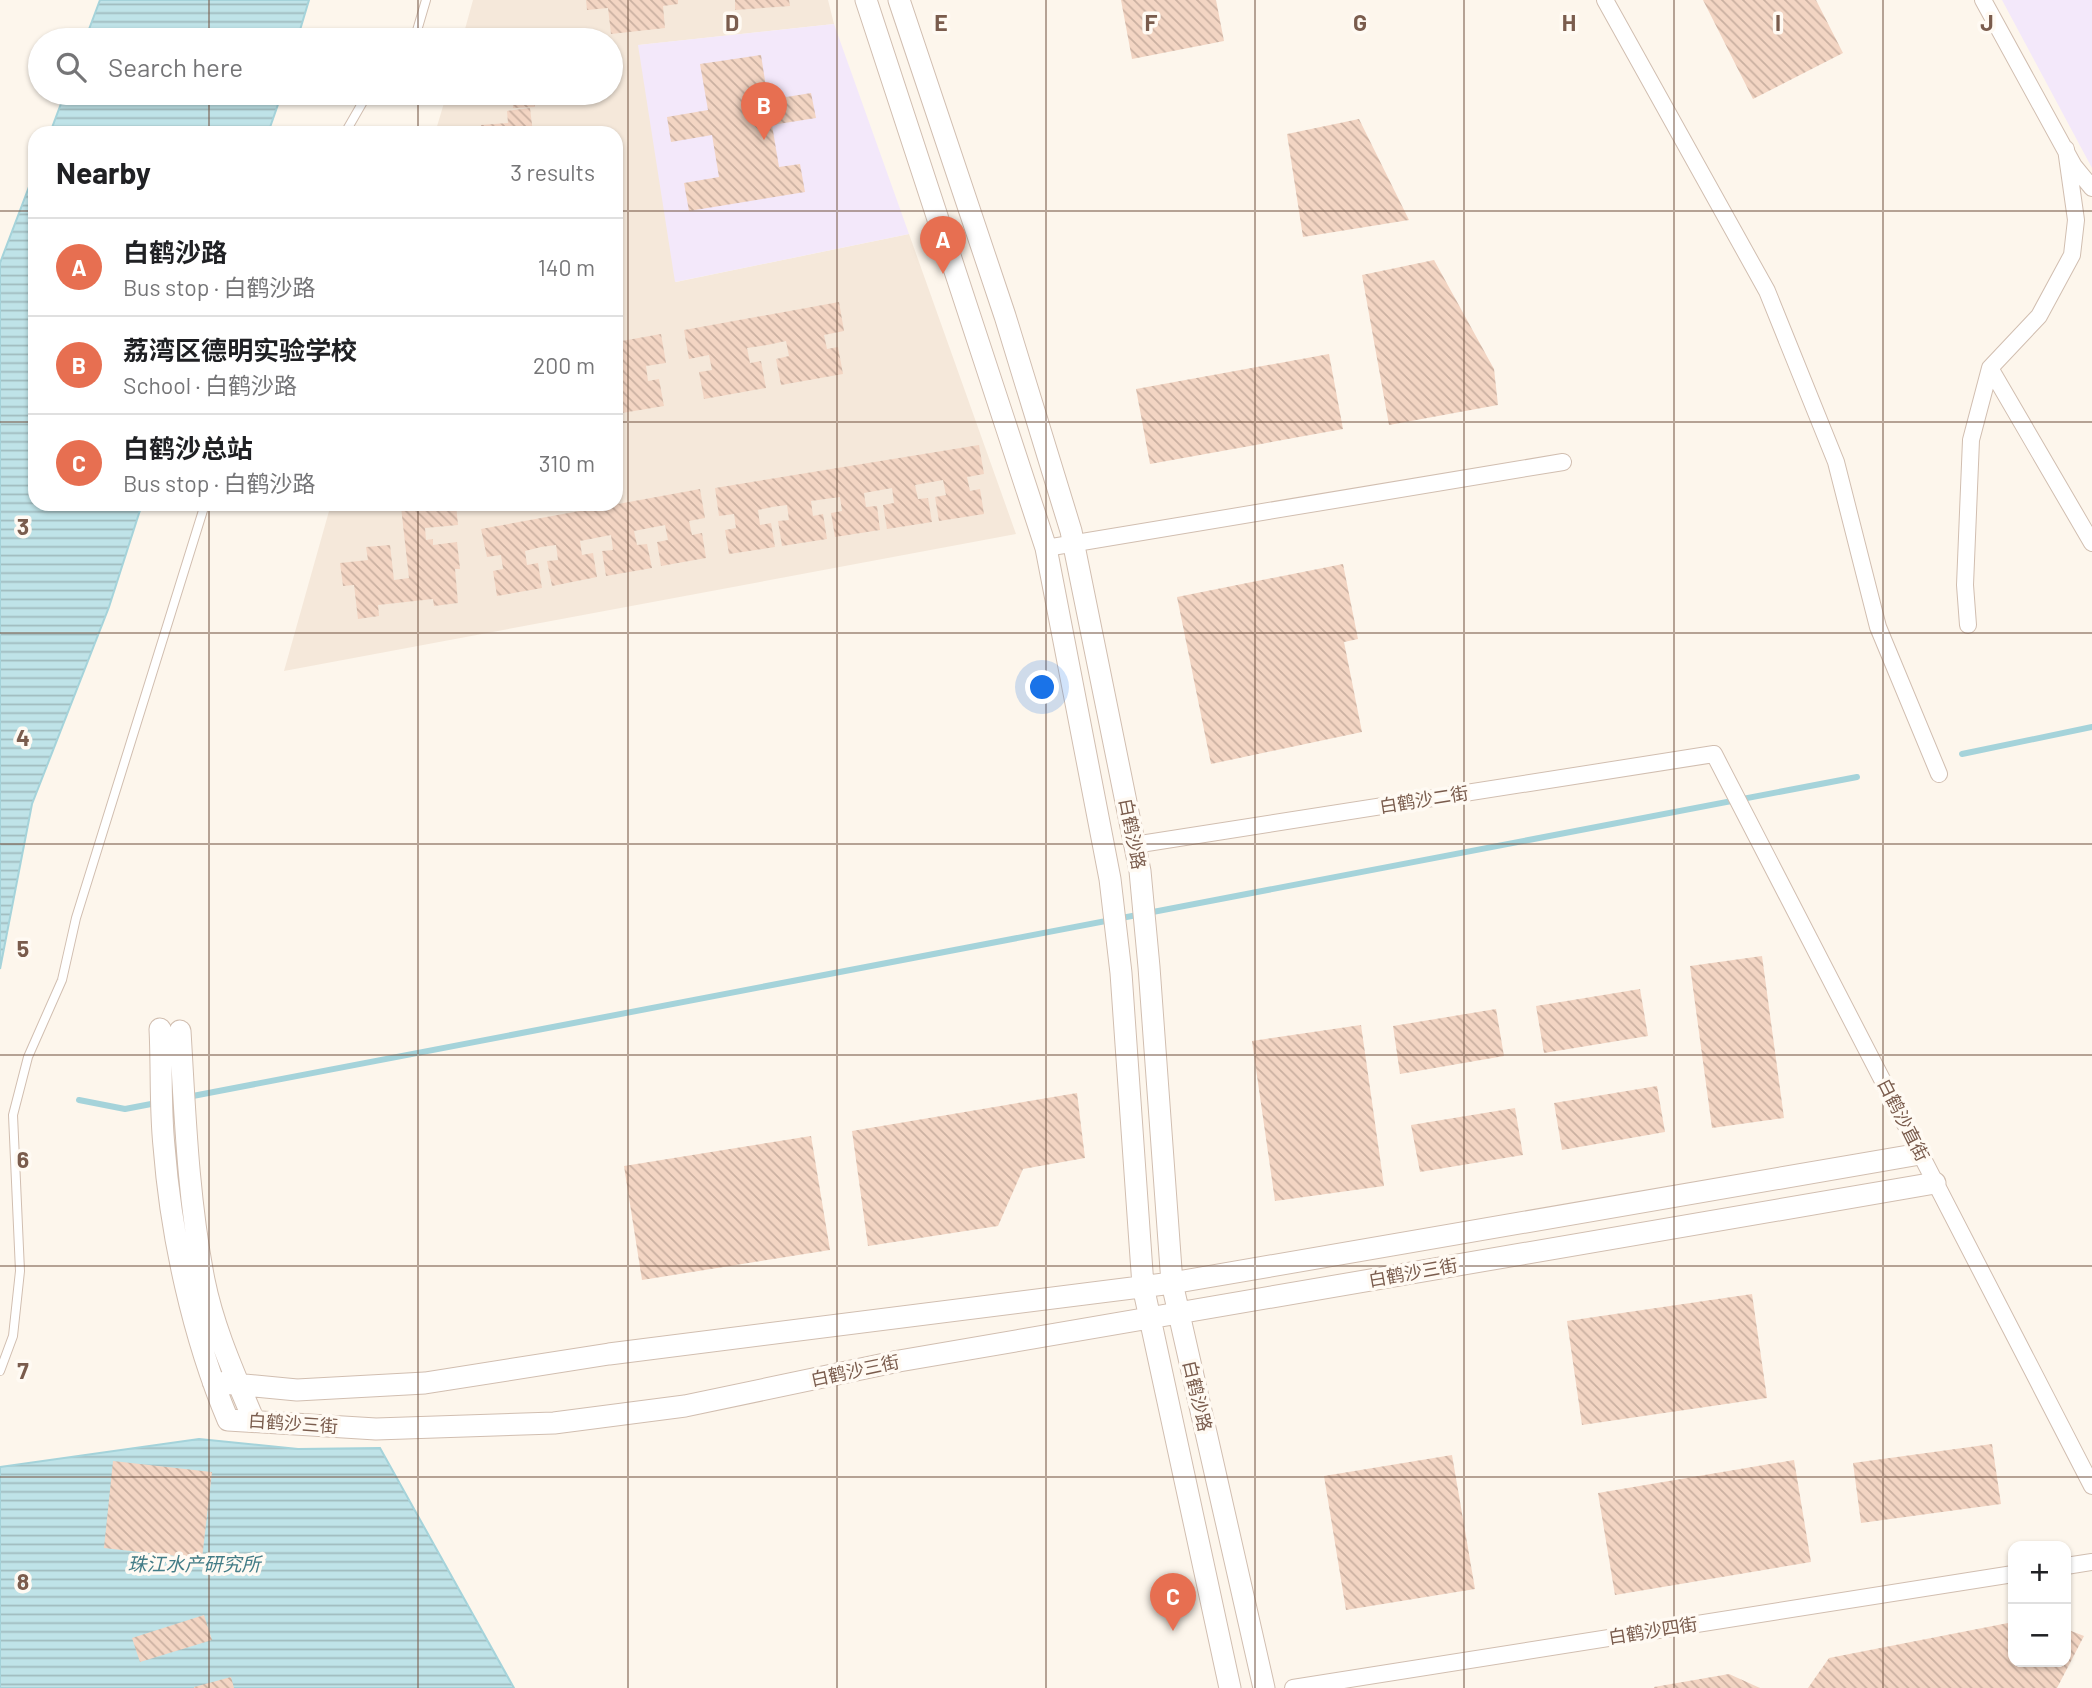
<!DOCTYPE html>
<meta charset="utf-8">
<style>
:root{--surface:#fff;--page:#f2f2f2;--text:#202124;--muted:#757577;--line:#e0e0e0;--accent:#e76f51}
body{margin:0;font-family:Barlow,"Noto Sans SC",sans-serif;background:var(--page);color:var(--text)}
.controls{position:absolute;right:21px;bottom:21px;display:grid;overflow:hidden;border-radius:14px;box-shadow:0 2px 5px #0004}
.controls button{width:63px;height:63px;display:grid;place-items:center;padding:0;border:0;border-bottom:2px solid var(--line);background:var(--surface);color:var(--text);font:35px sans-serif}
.you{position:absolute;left:1043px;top:688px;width:24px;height:24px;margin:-18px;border:5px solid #fff;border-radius:50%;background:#1a73e8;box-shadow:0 0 0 10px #1a73e833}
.badge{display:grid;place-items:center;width:46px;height:46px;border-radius:50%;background:var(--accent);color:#fff;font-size:23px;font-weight:700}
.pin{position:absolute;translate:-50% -58px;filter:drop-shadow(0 2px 4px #0008)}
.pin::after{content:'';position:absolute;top:37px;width:24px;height:21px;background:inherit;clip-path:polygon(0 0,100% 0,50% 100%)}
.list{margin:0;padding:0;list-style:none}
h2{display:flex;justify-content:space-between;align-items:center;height:91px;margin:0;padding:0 28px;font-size:30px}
h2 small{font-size:23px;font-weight:400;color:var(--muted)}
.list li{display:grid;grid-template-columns:46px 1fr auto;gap:21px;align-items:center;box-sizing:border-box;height:98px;padding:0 28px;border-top:2px solid var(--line)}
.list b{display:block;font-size:26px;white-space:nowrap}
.list p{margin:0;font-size:23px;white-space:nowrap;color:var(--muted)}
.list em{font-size:23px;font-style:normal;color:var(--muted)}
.icon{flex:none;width:38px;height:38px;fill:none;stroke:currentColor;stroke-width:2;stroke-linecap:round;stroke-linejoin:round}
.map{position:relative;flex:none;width:2092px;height:1688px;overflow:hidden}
.search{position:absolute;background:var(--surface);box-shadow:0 2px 5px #0004;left:28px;top:28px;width:595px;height:77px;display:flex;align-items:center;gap:18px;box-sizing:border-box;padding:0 24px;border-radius:38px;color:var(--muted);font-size:26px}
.panel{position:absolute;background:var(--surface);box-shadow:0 2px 5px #0004;left:28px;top:126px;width:595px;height:385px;border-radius:21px}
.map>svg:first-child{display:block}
.residential{fill:#f5e8da}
.education{fill:#f3e8fa}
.water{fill:url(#water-rules);stroke:#a5d3da;stroke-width:2}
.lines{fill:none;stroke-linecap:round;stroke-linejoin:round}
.stream{stroke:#a5d3da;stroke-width:6}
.building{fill:url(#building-back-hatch)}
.service-casing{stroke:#d1beb0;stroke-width:10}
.minor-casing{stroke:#d1beb0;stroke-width:18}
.tertiary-casing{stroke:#d1beb0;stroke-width:23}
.service{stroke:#fff;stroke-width:8}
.minor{stroke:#fff;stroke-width:16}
.tertiary{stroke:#fff;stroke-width:21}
.grid{fill:none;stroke:#7a5c4d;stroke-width:2;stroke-opacity:0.55}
.labels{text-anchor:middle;stroke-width:7;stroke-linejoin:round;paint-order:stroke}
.street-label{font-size:18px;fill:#7a5c4d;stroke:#fffaf3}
.water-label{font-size:19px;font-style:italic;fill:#437c86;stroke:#fffaf3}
.grid-label{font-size:23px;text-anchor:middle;font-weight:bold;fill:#7a5c4d;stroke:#fffaf3;stroke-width:7;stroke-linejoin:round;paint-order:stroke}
</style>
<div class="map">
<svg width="2092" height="1688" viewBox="0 0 2092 1688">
<defs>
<pattern id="water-rules" width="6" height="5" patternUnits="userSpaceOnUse" patternTransform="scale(1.75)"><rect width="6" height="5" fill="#bfe3e8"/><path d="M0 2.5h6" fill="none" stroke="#a0bbbe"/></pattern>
<pattern id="building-back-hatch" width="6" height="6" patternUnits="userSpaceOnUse" patternTransform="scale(1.75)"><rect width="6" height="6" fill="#f3d5c3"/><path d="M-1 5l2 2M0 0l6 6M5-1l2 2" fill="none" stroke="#cab0a1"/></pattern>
</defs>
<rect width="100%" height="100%" fill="#fdf6ec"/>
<path class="residential" d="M473,0H828L834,24L639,45L676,282L909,234L1016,534L284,671L331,504H616V133H435L447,93H611V40H462Z"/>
<path class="education" d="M2002,0H2092V168Z
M834,24L909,234L675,282L638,45Z"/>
<path class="water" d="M100,0H309L297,40H85Z
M65,93H282L268,133H50Z
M35,171V504H142L109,607L32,804L0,969V263Z
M199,1439L298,1449L380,1448L514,1688H0V1467Z"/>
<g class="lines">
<path class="stream" d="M1962,754L2092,727
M79,1100L125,1109L1857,777"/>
</g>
<path class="building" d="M586,0H678V4L663,6L665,28L611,34L608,8L587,10Z
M735,0H789L790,6L735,10Z
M1121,0H1216L1224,41L1132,59Z
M1703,0H1816L1843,53L1753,99Z
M761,55L768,100L811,93L816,118L772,125L779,167L800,164L805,192L689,211L684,183L719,177L712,135L671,142L667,117L708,110L700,64Z
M512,93H545V95L534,96L535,107L513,108Z
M530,108L533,133H481V125L508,123L507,111Z
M1359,119L1409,220L1303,237L1287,134Z
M1434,260L1494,369L1498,405L1389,425L1362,275Z
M839,302L844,331L824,335L827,349L838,347L843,374L781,385L776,359L789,356L786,341L767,345L747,348L750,363L761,361L766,388L704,399L699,372L712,370L709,355L689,359L684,330Z
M661,334L666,363L646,366L648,381L659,379L664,406L616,414V342Z
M1329,354L1343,429L1150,464L1136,389Z
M979,445L984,474L967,477L970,491L980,489L984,514L939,521L935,497L946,495L943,480L915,485L918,499L928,498L932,522L887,529L883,505L894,503L892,488L864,493L866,507L877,506L880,530L835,537L831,513L842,511L840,497L811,501L813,516L823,514L827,539L782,546L778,521L789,520L787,505L772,507L758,510L760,525L771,523L775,547L729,554L725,530L736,528L734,514L719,516L715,488Z
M700,489L705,518L689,521L692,535L702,533L706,558L661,566L657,542L668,540L665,525L634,531L637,545L647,544L652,568L606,576L602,551L613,550L611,535L580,541L582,555L593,553L597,577L552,586L547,561L558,560L556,545L541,547L525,551L527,565L538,563L542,588L497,596L493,571L503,569L501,555L487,557L481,529Z
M390,504H456L458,525L425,528L426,540L433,539V545L457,542L460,569H455L458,603L434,606L433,599L378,605L379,616L358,619L354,585L343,586L340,563L368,560L366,547L390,545L394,580L409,578L401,507L390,508Z
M1343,564L1358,639L1344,642L1362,732L1211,764L1177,597Z
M1762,956L1784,1118L1712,1128L1690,966Z
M1640,989L1648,1036L1544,1053L1536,1006Z
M1496,1009L1504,1056L1400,1074L1393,1026Z
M1361,1025L1384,1186L1275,1201L1252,1041Z
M1657,1086L1665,1132L1562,1150L1554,1103Z
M1077,1093L1085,1158L1023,1169L998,1226L868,1246L852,1131Z
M1515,1108L1523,1155L1420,1172L1411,1125Z
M811,1136L830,1250L642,1280L624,1166Z
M1752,1294L1767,1398L1582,1425L1567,1321Z
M1992,1444L2001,1504L1861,1523L1853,1463Z
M1452,1455L1475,1589L1346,1610L1324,1476Z
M1794,1460L1811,1562L1615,1595L1598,1493Z
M113,1461L212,1472L202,1559L104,1548Z
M204,1615L212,1640L140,1662L132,1638Z
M2013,1622V1662H2066V1629L2084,1636L2057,1688H1808L1829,1658Z
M1729,1674L1760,1688H1654V1687Z
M231,1677L234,1688H194V1687Z"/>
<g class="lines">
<defs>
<path id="service" d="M411,40L416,34L426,0
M345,133L368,93
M0,1371L13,1336L20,1271L13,1115L28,1057L62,980L76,918L205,504"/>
<path id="minor" d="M1605,0L1767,291L1836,462L1878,627L1939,774
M1983,0L2074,166L2092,188
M1990,368L2092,543
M1046,548L1563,462
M1968,625L1965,585L1971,440L1990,368L2039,316L2072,255L2076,220L2066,149
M1134,845L1714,754L2092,1486
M2066,1566L2092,1562
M1293,1688L2013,1574"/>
<path id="tertiary" d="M866,0L1046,548L1110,879L1121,973L1143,1286L1230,1688
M899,0L1005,316L1071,531L1140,871L1149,967L1172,1283L1264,1688
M160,1029C162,1068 160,1107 164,1146C171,1236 193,1337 228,1420L376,1429L554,1423L685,1406L899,1361L1935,1183
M180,1031C185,1114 188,1198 204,1280C214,1330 235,1375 254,1421
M213,1382L297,1390L425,1383L609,1354L1172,1283L1920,1154"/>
</defs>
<use href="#service" class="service-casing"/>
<use href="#minor" class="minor-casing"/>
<use href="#tertiary" class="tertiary-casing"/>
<use href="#service" class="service"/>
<use href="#minor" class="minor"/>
<use href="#tertiary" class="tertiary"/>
</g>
<path class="grid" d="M209,0V40M418,0V40M628,0V1688M837,0V1688M1046,0V1688M1255,0V1688M1464,0V1688M1674,0V1688M1883,0V1688M209,93V133M418,93V133M0,211H35M616,211H2092M0,422H35M616,422H2092M209,504V1688M418,504V1688M0,633H2092M0,844H2092M0,1055H2092M0,1266H2092M0,1477H2092"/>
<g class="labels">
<g class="street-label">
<text transform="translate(1424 800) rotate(-9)" y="6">白鹤沙二街</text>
<text transform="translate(1132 834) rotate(79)" y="6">白鹤沙路</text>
<text transform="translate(1903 1120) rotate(63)" y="6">白鹤沙直街</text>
<text transform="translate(1413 1273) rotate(-10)" y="6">白鹤沙三街</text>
<text transform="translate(855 1371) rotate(-12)" y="6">白鹤沙三街</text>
<text transform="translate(1197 1396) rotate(77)" y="6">白鹤沙路</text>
<text transform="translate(293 1424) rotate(4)" y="6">白鹤沙三街</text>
<text transform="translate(1653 1631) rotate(-9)" y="6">白鹤沙四街</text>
</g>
<g class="water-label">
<text x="194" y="1571">珠江水产研究所</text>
</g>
</g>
<g class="grid-label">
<text x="732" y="31">D</text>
<text x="941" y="31">E</text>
<text x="1151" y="31">F</text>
<text x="1360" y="31">G</text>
<text x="1569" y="31">H</text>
<text x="1778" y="31">I</text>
<text x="1987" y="31">J</text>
<text x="23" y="535">3</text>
<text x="23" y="746">4</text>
<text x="23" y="957">5</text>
<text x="23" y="1168">6</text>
<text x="23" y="1379">7</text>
<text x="23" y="1590">8</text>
</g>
</svg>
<div class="controls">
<button>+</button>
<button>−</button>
</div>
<div class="you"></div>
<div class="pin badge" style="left:943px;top:274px">A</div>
<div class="pin badge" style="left:764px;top:140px">B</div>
<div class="pin badge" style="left:1173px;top:1631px">C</div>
<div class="search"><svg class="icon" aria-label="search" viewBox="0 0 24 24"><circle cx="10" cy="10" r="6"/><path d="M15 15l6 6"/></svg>Search here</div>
<section class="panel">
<h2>Nearby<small>3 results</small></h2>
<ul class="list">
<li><span class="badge">A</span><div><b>白鹤沙路</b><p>Bus stop · 白鹤沙路</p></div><em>140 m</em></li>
<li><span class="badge">B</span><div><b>荔湾区德明实验学校</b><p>School · 白鹤沙路</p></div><em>200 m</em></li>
<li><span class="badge">C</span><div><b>白鹤沙总站</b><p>Bus stop · 白鹤沙路</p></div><em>310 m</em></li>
</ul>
</section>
</div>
